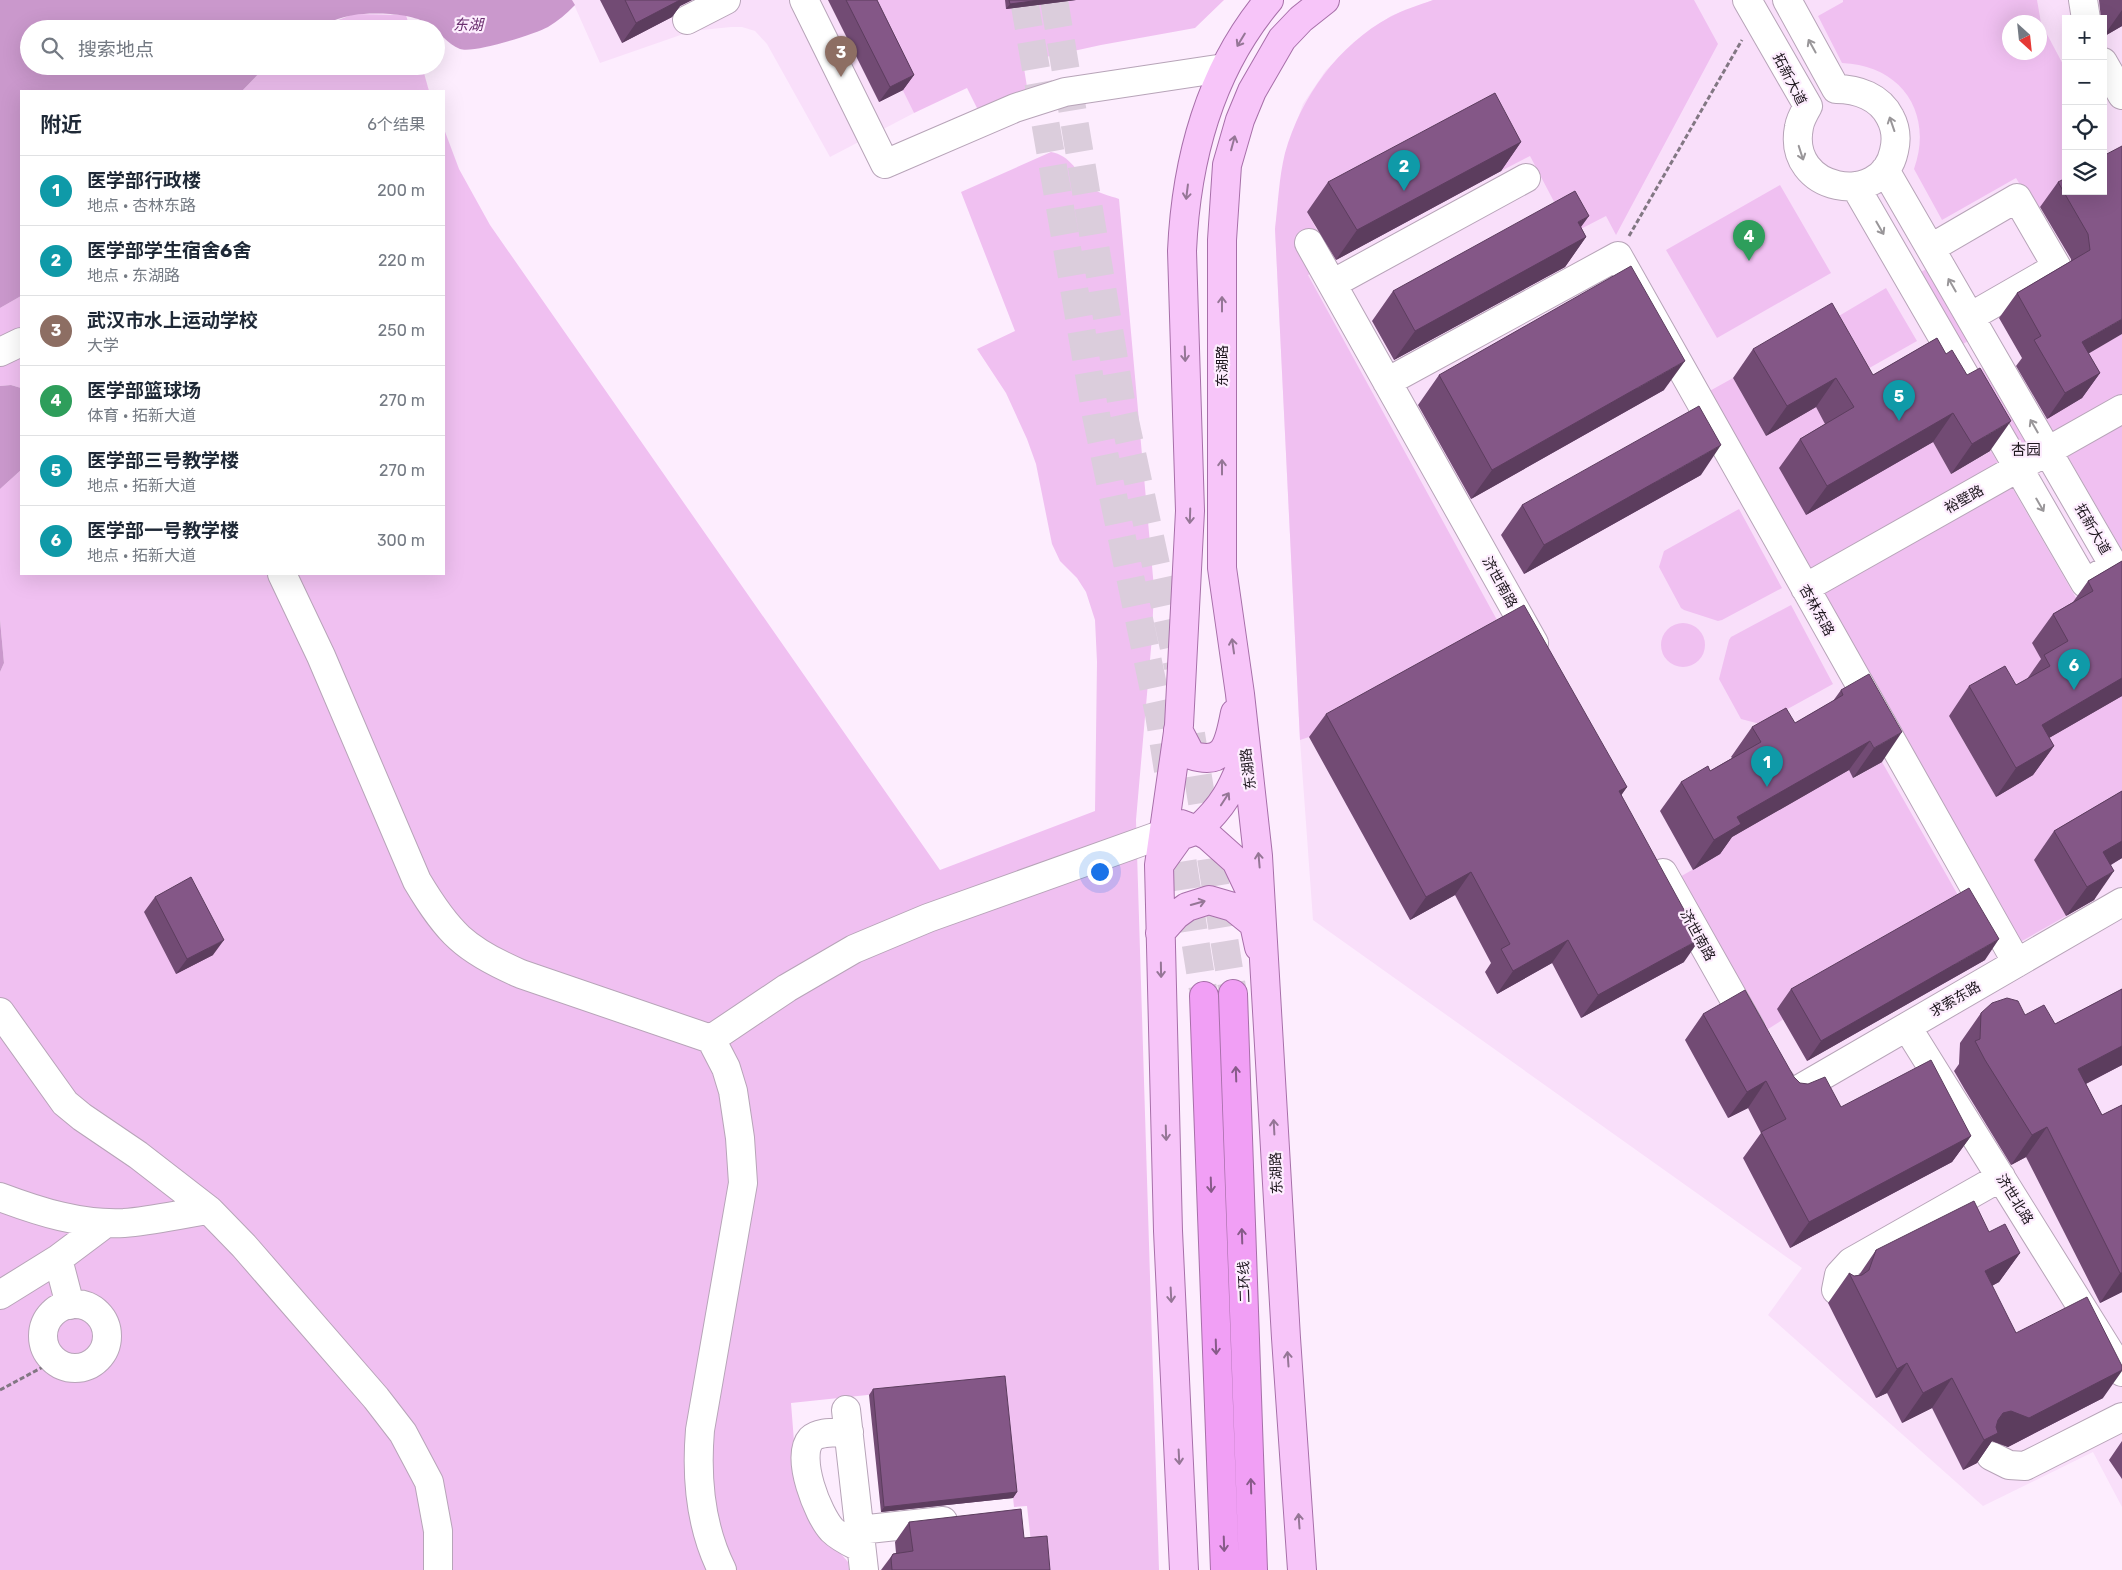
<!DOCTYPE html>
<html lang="zh">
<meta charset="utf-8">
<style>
:root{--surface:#fff;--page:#f2f2f3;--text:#1f2937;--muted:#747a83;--line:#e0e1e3;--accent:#9e3da4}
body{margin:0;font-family:Rubik,"Noto Sans SC",sans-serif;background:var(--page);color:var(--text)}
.controls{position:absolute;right:15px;top:15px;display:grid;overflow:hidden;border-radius:0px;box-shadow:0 5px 20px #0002}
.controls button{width:45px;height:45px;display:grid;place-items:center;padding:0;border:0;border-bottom:1px solid var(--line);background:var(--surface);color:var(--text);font:25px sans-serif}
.compass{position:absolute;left:2002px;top:15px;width:45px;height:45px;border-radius:50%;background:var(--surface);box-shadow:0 5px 20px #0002;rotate:153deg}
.you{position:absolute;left:1099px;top:871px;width:18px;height:18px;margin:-12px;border:4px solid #fff;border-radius:50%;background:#1a73e8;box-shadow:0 0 0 8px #1a73e833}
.badge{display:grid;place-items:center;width:32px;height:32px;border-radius:50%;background:var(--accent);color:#fff;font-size:16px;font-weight:700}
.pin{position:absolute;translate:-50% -41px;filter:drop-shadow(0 1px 2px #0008)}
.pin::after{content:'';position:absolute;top:26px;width:18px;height:15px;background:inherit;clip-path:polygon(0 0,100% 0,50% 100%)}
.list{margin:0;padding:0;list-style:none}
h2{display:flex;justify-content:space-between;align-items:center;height:65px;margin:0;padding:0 20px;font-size:21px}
h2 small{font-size:16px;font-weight:400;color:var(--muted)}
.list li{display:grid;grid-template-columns:32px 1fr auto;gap:15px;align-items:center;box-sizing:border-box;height:70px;padding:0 20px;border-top:1px solid var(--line)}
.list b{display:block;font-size:19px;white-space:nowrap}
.list p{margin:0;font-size:16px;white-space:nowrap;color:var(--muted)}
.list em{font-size:16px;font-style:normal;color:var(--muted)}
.icon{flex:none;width:28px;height:28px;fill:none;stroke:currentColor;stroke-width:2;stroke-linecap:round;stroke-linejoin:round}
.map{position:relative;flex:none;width:2122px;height:1570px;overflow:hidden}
.search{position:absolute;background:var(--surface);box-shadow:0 5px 20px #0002;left:20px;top:20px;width:425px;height:55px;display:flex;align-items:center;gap:12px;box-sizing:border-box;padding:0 18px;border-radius:28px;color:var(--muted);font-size:19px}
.panel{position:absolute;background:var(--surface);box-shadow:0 5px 20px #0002;left:20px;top:90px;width:425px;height:485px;border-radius:0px}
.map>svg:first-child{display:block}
.built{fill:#f9dffa;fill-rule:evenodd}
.green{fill:#f0c0f1;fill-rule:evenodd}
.water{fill:#ca98cc}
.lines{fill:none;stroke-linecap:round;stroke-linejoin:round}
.highway-tunnel{stroke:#dbcddc;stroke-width:28;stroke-dasharray:28 14;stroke-linecap:butt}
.minor-casing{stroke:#b7a4b8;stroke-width:30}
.major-casing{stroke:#a76fa9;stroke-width:30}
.highway-casing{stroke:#a76fa9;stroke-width:30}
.path{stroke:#827783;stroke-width:3;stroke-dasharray:5 2.5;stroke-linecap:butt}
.minor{stroke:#fff;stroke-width:28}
.major{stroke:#f7c5f9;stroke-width:28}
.highway{stroke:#f19ff5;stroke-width:28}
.wall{fill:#724b74}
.shaded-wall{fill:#5c3d5e}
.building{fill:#845787;stroke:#5c3d5e}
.oneway{stroke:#957696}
.oneway2{stroke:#999699}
.oneway3{stroke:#875a89}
.labels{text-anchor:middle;stroke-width:4.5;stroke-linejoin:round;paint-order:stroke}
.street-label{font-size:14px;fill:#1d161d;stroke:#fdedfe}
.water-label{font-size:15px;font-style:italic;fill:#6b2f6f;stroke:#fdedfe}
.neighbourhood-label{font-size:15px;fill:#1d161d;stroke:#fdedfe}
</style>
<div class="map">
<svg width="2122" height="1570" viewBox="0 0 2122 1570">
<rect width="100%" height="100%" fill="#fdedfe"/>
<path class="built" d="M572,0H858L914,113L830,157L767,44L755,31L742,27H731L692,31L600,63Z
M1433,0H2122V1507L2093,1452L1983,1506L1768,1315L1802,1268L1313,920L1300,740L1275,229L1285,154L1303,104L1326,70L1370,30L1391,16ZM2066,19H2103V191H2066ZM2010,22H2040V52H2010Z"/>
<path class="green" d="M858,0H1224L1195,28L1101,45L1023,62L1028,93L979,112L967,88L914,113Z
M1433,0H1694L1718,44L1616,235L1606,216L1571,234L1530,156L1501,171L1474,122L1307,212L1334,261L1308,275L1503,631L1309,737L1300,740L1275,229C1278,204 1279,177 1285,153C1301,97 1338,45 1390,17C1403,10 1419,5 1433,0Z
M1843,0H2037L2041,23L2066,70V191H2069L2035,210L2016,178L1942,220L1914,169C1934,113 1901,65 1842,63L1818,16L1843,2ZM2010,22H2040V52H2010Z
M354,14L406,15L410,29H314Z
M266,66H422L429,91H242Z
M444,129L459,169L490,225L940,870L1095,811L1097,662L1095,620L1086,592L1077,578L1060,561L1052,544L1036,464L1027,439L1006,393L977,349L1015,331L961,192L1051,152C1070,155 1078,173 1090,186C1096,193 1111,196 1119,199L1154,588L1152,637L1136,820L1159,1570H1034L1027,1506L1014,1507L1001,1381L791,1403L796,1467L830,1541L848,1562L849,1570H0V672L4,663L0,620V489L21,470V574H444Z
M1780,185L1831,273L1717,338L1666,250Z
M1930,267L1972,339L1961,345L1919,273Z
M1886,288L1917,341L1857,375L1827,323Z
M21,296V388L11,385L0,386V308Z
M2122,334V550L2046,419L2082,398L2064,367Z
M1987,366L2030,439L2019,446L1976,372Z
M1733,378L1766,436L1816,407L1833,437L1933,442L1951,474L1991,451L2079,603L2047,671L2023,685L1949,716L1996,797L2021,754L2122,696V809L2034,860L2066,916L2015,945L1706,393Z
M1739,509L1782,588L1722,620L1718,621L1684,610L1681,608L1659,567L1664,551Z
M1791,605L1833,684L1760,724L1741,719L1719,679L1729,640L1731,637Z
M1661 645a22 22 0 1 1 44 0a22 22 0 1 1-44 0Z
M1882,762L1963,904L1765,1031L1678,878L1720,854L1716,846L1849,770L1854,778Z"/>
<path class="water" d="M0,0H572L575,5C566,14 558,21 548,27C535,34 473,54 460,49C447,44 439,31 428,24C413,13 372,12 354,15C340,17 327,23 314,29H29V66H266L242,91H21V296L0,308Z
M11,385L21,388V470L0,489V386Z
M0,620L4,663L0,672Z"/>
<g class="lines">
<path class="highway-tunnel" d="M1024,0L1096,415L1159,714L1169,777
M1054,0L1122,407L1178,667
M1191,734L1233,994
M1176,820L1204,996"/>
<defs>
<path id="minor" d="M804,0L885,164L1015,108L1065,92L1224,68
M1747,0L1808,106C1804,113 1800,120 1799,127C1786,192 1882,209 1894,151C1897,139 1896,128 1890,117C1880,97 1858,89 1836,89L1787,0
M2083,0L2086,19
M687,20L726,0
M2103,62L2122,95
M1855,186L2085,583L2114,566L1885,170
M1309,243L1534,643
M1931,248L2017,198L2057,267L1970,317
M1332,284L1526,178
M0,352L21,342
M1387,382L1618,256L2017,963
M282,574L321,656L417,881C448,933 465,950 521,974L711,1039L726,1068L733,1091L740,1138L743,1183L700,1430C696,1478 700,1526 722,1570
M1805,588L2122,409
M1663,873L1751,1029
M0,1012L65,1103L82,1117L138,1155L209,1210L244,1246L376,1398L403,1433L429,1482L438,1531V1570
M1907,1027L2122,1372
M711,1039L787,988L854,949L928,918L1163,834
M1781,1082L1789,1095L2122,902
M0,1197C40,1212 81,1225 124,1223C152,1221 181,1214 209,1210
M58,1259L70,1305
M1836,1290L1839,1275L1851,1262L2001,1177
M0,1295L58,1259L106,1223
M43 1336a32 32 0 1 1 64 0a32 32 0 1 1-64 0Z
M846,1410L864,1570
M849,1432C838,1433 819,1431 811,1439C795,1457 818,1515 832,1530C840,1538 851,1543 861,1548
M1991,1456L2009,1465L2025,1466L2122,1417
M859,1530L943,1521"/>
<path id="major" d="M1178,730L1191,755C1227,767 1229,741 1235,713
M1181,824L1197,830C1224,806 1232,789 1245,756
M1160,864L1180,836L1197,830L1208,836L1236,861L1256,903
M1160,933L1176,915L1187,907L1209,900L1233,907L1254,924L1259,947
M1184,1570L1168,1231L1159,865L1179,725L1190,511L1182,251C1186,161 1210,70 1269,0
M1302,1570L1286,1338L1258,856L1240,694L1222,568V240L1227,165L1240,120L1252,91L1282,39L1301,19L1325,0"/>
<path id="highway" d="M1233,994L1253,1570
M1204,996L1225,1570"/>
</defs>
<use href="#minor" class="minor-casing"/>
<use href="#major" class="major-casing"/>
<use href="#highway" class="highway-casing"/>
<path class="path" d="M1629,236L1742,40
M0,1390L54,1361"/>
<use href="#minor" class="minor"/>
<use href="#major" class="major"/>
<use href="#highway" class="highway"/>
</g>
<path class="wall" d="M600,0H692L680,6L672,17L622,43Z
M828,0H877L914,75L903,90L879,102Z
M1005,0H1076L1006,9Z
M2099,0H2122V26L2103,37V19H2101Z
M1521,142L1501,171L1336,260L1307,212L1328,182Z
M2058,182L2103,191L2088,353L2100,373L2082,398L2047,419L2016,366L2022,358L1999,318L2017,293L2071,261V259L2040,207Z
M1581,227L1586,237L1565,267L1394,360L1372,321L1393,291Z
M1937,338L1990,451L1951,474L1933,442L1806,515L1779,468L1800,439L1825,424L1816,407L1766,436L1733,378L1753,349L1873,375Z
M1439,375L1664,390L1471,499L1418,405Z
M1701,475L1524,574L1501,535L1522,505Z
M2122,561V696L2049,738L2054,746L2033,775L1996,797L1949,716L1969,686L2016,685L2027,679L2041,659L2032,643L2053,614L2073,602L2088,581Z
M1841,690L1882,762L1853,778L1849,770L1732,837L1720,854L1693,870L1660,811L1681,782L1710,771L1732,758L1731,757L1752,727L1795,723L1833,701Z
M1326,714L1627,787L1621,795L1684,962L1581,1018L1552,963L1497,994L1485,972L1491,963L1455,895L1410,920L1309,737Z
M2122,791V858L2111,865L2094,900L2066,916L2034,860L2054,831Z
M155,897L213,955L176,974L144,912Z
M1985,960L1807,1061L1777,1009L1791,989Z
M2122,989V1065L2086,1084L2102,1115L2122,1105V1292L2100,1303L2026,1157L2011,1165L1965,1090L1954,1071L1959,1064L1960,1043L1981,1013L2025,1015L2055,1024Z
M1703,1014L1794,1077L1800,1083L1841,1107L1971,1136L1952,1162L1790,1248L1743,1158L1761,1133L1748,1108L1728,1118L1685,1040Z
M1989,1232L2020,1253L1999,1282L1992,1286L2016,1333L2103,1398L2008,1447L1992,1441L1977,1463L1963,1470L1932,1408L1902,1423L1887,1393L1876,1398L1828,1303L1849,1273L1854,1276L1859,1275L1876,1250Z
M873,1389L1017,1492L1013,1498L881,1512L869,1395Z
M2122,1441V1479L2109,1460Z
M909,1522L1024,1538L1050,1570H881L893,1554L896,1553L895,1542Z"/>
<path class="shaded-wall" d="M680,0H692L680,6L672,17L622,43L636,23Z
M1040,0H1076L1006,9L1010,4Z
M2122,10V26L2103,37Z
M914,75L903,90L879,102L890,87Z
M1521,142L1501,171L1336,260L1357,230Z
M1589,216L1568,245L1578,222Z
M1586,237L1565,267L1394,360L1415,331Z
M2122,319V334L2064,368L2082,342Z
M1685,361L1664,390L1471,499L1492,470Z
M2100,373L2082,398L2047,419L2065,393Z
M1836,378L1816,407L1766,436L1787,406Z
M1953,413L1933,442L1806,515L1827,486Z
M2011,421L1990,451L1951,474L1972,444Z
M1721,445L1701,475L1524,574L1544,545Z
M2122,678V696L2021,754L2042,725Z
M1902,732L1882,762L1853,778L1874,748Z
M1870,741L1849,770L1732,837L1720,854L1693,870L1714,840L1737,817Z
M2054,746L2033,775L1996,797L2016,768Z
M1627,787L1611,810L1619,791Z
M2122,841V858L2082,881L2103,852Z
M2114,871L2094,900L2066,916L2087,887Z
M1471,872L1455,895L1410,920L1426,897Z
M1700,939L1684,962L1581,1018L1598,995Z
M1999,939L1985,960L1807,1061L1821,1041Z
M224,940L213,955L176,974L187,959Z
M1568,940L1552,963L1497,994L1513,971Z
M2122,1046V1065L2058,1098L2078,1069Z
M1766,1081L1748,1108L1728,1118L1747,1092Z
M2047,1127L2026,1157L2011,1165L2032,1135Z
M1971,1136L1952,1162L1790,1248L1809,1222Z
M2020,1253L1999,1282L1964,1300L1985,1271Z
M2120,1273H2122V1292L2100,1303Z
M1907,1363L1887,1393L1876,1398L1897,1369Z
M2122,1370V1371L2103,1398L2008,1447L1992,1441L1977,1463L1963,1470L1998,1420L2003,1413Z
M1952,1378L1932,1408L1902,1423L1923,1393Z
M1017,1492L1013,1498L881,1512L884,1507Z"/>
<path class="building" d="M625,0H680L636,23Z
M846,0H877L914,75L890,87Z
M1009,0H1040L1010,4Z
M1495,93L1521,142L1357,230L1328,182Z
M2122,146V319L2082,342L2100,373L2065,393L2034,340L2041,336L2017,293L2090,250L2088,234L2058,182L2066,178V191H2103V156Z
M1575,191L1589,216L1578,222L1586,237L1415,331L1393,291Z
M1631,266L1685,361L1492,470L1439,375Z
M1832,303L1873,375L1937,338L1946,354L1952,350L1967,375L1980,368L2011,421L1972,444L1953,413L1827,486L1800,439L1854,407L1836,378L1787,406L1753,349Z
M1699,406L1721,445L1544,545L1522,505Z
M2122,561V678L2042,725L2054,746L2016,768L1969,686L2005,666L2016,685L2050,666L2044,655L2068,641L2053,614L2093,591L2088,581Z
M1524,605L1627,787L1619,791L1700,939L1598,995L1568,940L1513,971L1501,949L1510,944L1471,872L1426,897L1326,714Z
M1869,674L1902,732L1874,748L1870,741L1737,817L1741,824L1714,840L1681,782L1708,766L1710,771L1761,742L1752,727L1786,708L1795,723L1843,695L1841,690Z
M2122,791V841L2103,852L2114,871L2087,887L2054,831Z
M191,877L224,940L187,959L155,897Z
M1969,888L1999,939L1821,1041L1791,989Z
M2122,989V1046L2078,1069L2102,1115L2122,1105V1273H2120L2047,1127L2032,1135L1985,1060L1975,1041L1980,1039L1981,1013L1992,1003L2007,998L2018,1001L2025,1015L2044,1005L2055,1024Z
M1745,990L1794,1077L1800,1083L1808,1084L1825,1077L1841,1107L1931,1060L1971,1136L1809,1222L1761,1132L1786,1119L1766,1081L1747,1092L1703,1014Z
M1974,1201L1989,1232L2005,1224L2020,1253L1985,1271L2016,1333L2087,1297L2122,1366V1370L2029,1418L2011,1411L2003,1413L1998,1420L1996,1427L1998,1433L1984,1440L1952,1378L1923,1393L1907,1363L1897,1369L1849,1273L1854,1276L1862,1275L1869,1270L1876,1250Z
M1005,1376L1017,1492L884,1507L873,1389Z
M1021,1509L1024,1538L1047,1536L1050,1570H892L891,1558L893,1554L913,1551L909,1522Z"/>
<defs><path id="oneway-shaft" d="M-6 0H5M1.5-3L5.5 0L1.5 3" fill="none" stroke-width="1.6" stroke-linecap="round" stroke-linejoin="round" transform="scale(1.25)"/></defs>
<g class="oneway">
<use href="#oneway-shaft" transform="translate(1241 40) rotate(121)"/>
<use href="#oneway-shaft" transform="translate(1233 143) rotate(-75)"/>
<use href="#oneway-shaft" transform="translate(1187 192) rotate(97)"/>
<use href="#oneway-shaft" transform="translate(1222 304) rotate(-90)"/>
<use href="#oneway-shaft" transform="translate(1185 354) rotate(88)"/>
<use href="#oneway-shaft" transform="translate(1222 467) rotate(-90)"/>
<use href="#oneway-shaft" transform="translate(1190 516) rotate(92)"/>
<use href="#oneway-shaft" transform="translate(1233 646) rotate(-98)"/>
<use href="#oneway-shaft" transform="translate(1225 799) rotate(-57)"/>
<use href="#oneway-shaft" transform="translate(1259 860) rotate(-95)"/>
<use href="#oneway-shaft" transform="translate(1198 903) rotate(-16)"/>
<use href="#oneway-shaft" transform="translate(1161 970) rotate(89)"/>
<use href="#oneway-shaft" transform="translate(1274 1127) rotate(-93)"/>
<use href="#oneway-shaft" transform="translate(1166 1133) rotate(88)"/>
<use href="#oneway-shaft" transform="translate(1171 1295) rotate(87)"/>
<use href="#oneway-shaft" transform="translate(1288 1359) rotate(-94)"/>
<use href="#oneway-shaft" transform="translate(1179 1457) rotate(87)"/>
<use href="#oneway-shaft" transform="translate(1299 1521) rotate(-94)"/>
</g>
<g class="oneway2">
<use href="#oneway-shaft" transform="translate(1812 46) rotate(-119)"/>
<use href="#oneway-shaft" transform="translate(1892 124) rotate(-109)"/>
<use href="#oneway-shaft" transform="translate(1801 153) rotate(72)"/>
<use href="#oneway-shaft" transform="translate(1880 228) rotate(60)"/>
<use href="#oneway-shaft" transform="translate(1952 285) rotate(-120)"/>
<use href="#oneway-shaft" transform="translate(2034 426) rotate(-120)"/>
<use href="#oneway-shaft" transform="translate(2040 505) rotate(60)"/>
</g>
<g class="oneway3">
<use href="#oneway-shaft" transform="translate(1236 1074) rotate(-92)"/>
<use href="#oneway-shaft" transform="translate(1211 1185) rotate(88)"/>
<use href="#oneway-shaft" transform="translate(1242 1236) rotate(-92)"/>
<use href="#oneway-shaft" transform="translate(1216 1347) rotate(88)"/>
<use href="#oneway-shaft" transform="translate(1251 1486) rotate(-92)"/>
<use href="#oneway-shaft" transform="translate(1224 1544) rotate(88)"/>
</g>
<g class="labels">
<g class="street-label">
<text transform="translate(1790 79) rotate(63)" y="5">拓新大道</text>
<text transform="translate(1222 366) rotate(-90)" y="5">东湖路</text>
<text transform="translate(1964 499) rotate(-29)" y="5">裕壁路</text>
<text transform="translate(2093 529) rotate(60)" y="5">拓新大道</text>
<text transform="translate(1500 582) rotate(61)" y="5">济世南路</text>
<text transform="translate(1817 610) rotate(61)" y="5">杏林东路</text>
<text transform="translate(1248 769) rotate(-97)" y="5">东湖路</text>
<text transform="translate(1698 935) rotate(61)" y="5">济世南路</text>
<text transform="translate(1955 999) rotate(-30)" y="5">求索东路</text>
<text transform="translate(1276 1173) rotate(-93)" y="5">东湖路</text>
<text transform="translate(2015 1199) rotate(58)" y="5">济世北路</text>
<text transform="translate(1244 1282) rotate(-92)" y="5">二环线</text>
</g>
<g class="water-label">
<text x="468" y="30">东湖</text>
</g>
<g class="neighbourhood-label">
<text x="2026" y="455">杏园</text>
</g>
</g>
</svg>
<div class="controls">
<button>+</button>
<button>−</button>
<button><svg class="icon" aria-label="locate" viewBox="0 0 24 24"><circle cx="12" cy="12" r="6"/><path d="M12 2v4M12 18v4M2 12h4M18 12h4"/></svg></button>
<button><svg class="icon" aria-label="layers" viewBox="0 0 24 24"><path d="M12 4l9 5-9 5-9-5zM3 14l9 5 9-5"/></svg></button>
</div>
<svg class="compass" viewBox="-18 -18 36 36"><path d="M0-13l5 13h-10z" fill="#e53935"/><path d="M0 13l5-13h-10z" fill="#747a83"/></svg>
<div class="you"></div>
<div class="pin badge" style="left:1767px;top:787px;background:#0f9aa8">1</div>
<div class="pin badge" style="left:1404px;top:191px;background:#0f9aa8">2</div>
<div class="pin badge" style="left:841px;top:77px;background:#8d6e63">3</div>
<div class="pin badge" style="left:1749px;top:261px;background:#2e9e5b">4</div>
<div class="pin badge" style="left:1899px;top:421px;background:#0f9aa8">5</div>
<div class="pin badge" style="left:2074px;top:690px;background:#0f9aa8">6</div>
<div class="search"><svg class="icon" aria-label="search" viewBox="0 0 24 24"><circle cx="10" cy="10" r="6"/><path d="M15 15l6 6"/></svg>搜索地点</div>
<section class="panel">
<h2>附近<small>6个结果</small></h2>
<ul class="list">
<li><span class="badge" style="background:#0f9aa8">1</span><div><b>医学部行政楼</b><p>地点 · 杏林东路</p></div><em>200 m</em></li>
<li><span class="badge" style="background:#0f9aa8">2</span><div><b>医学部学生宿舍6舍</b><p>地点 · 东湖路</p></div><em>220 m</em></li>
<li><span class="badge" style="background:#8d6e63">3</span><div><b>武汉市水上运动学校</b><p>大学</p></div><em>250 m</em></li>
<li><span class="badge" style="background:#2e9e5b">4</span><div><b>医学部篮球场</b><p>体育 · 拓新大道</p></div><em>270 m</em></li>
<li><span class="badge" style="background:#0f9aa8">5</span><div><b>医学部三号教学楼</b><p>地点 · 拓新大道</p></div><em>270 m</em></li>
<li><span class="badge" style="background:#0f9aa8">6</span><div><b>医学部一号教学楼</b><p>地点 · 拓新大道</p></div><em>300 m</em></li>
</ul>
</section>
</div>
